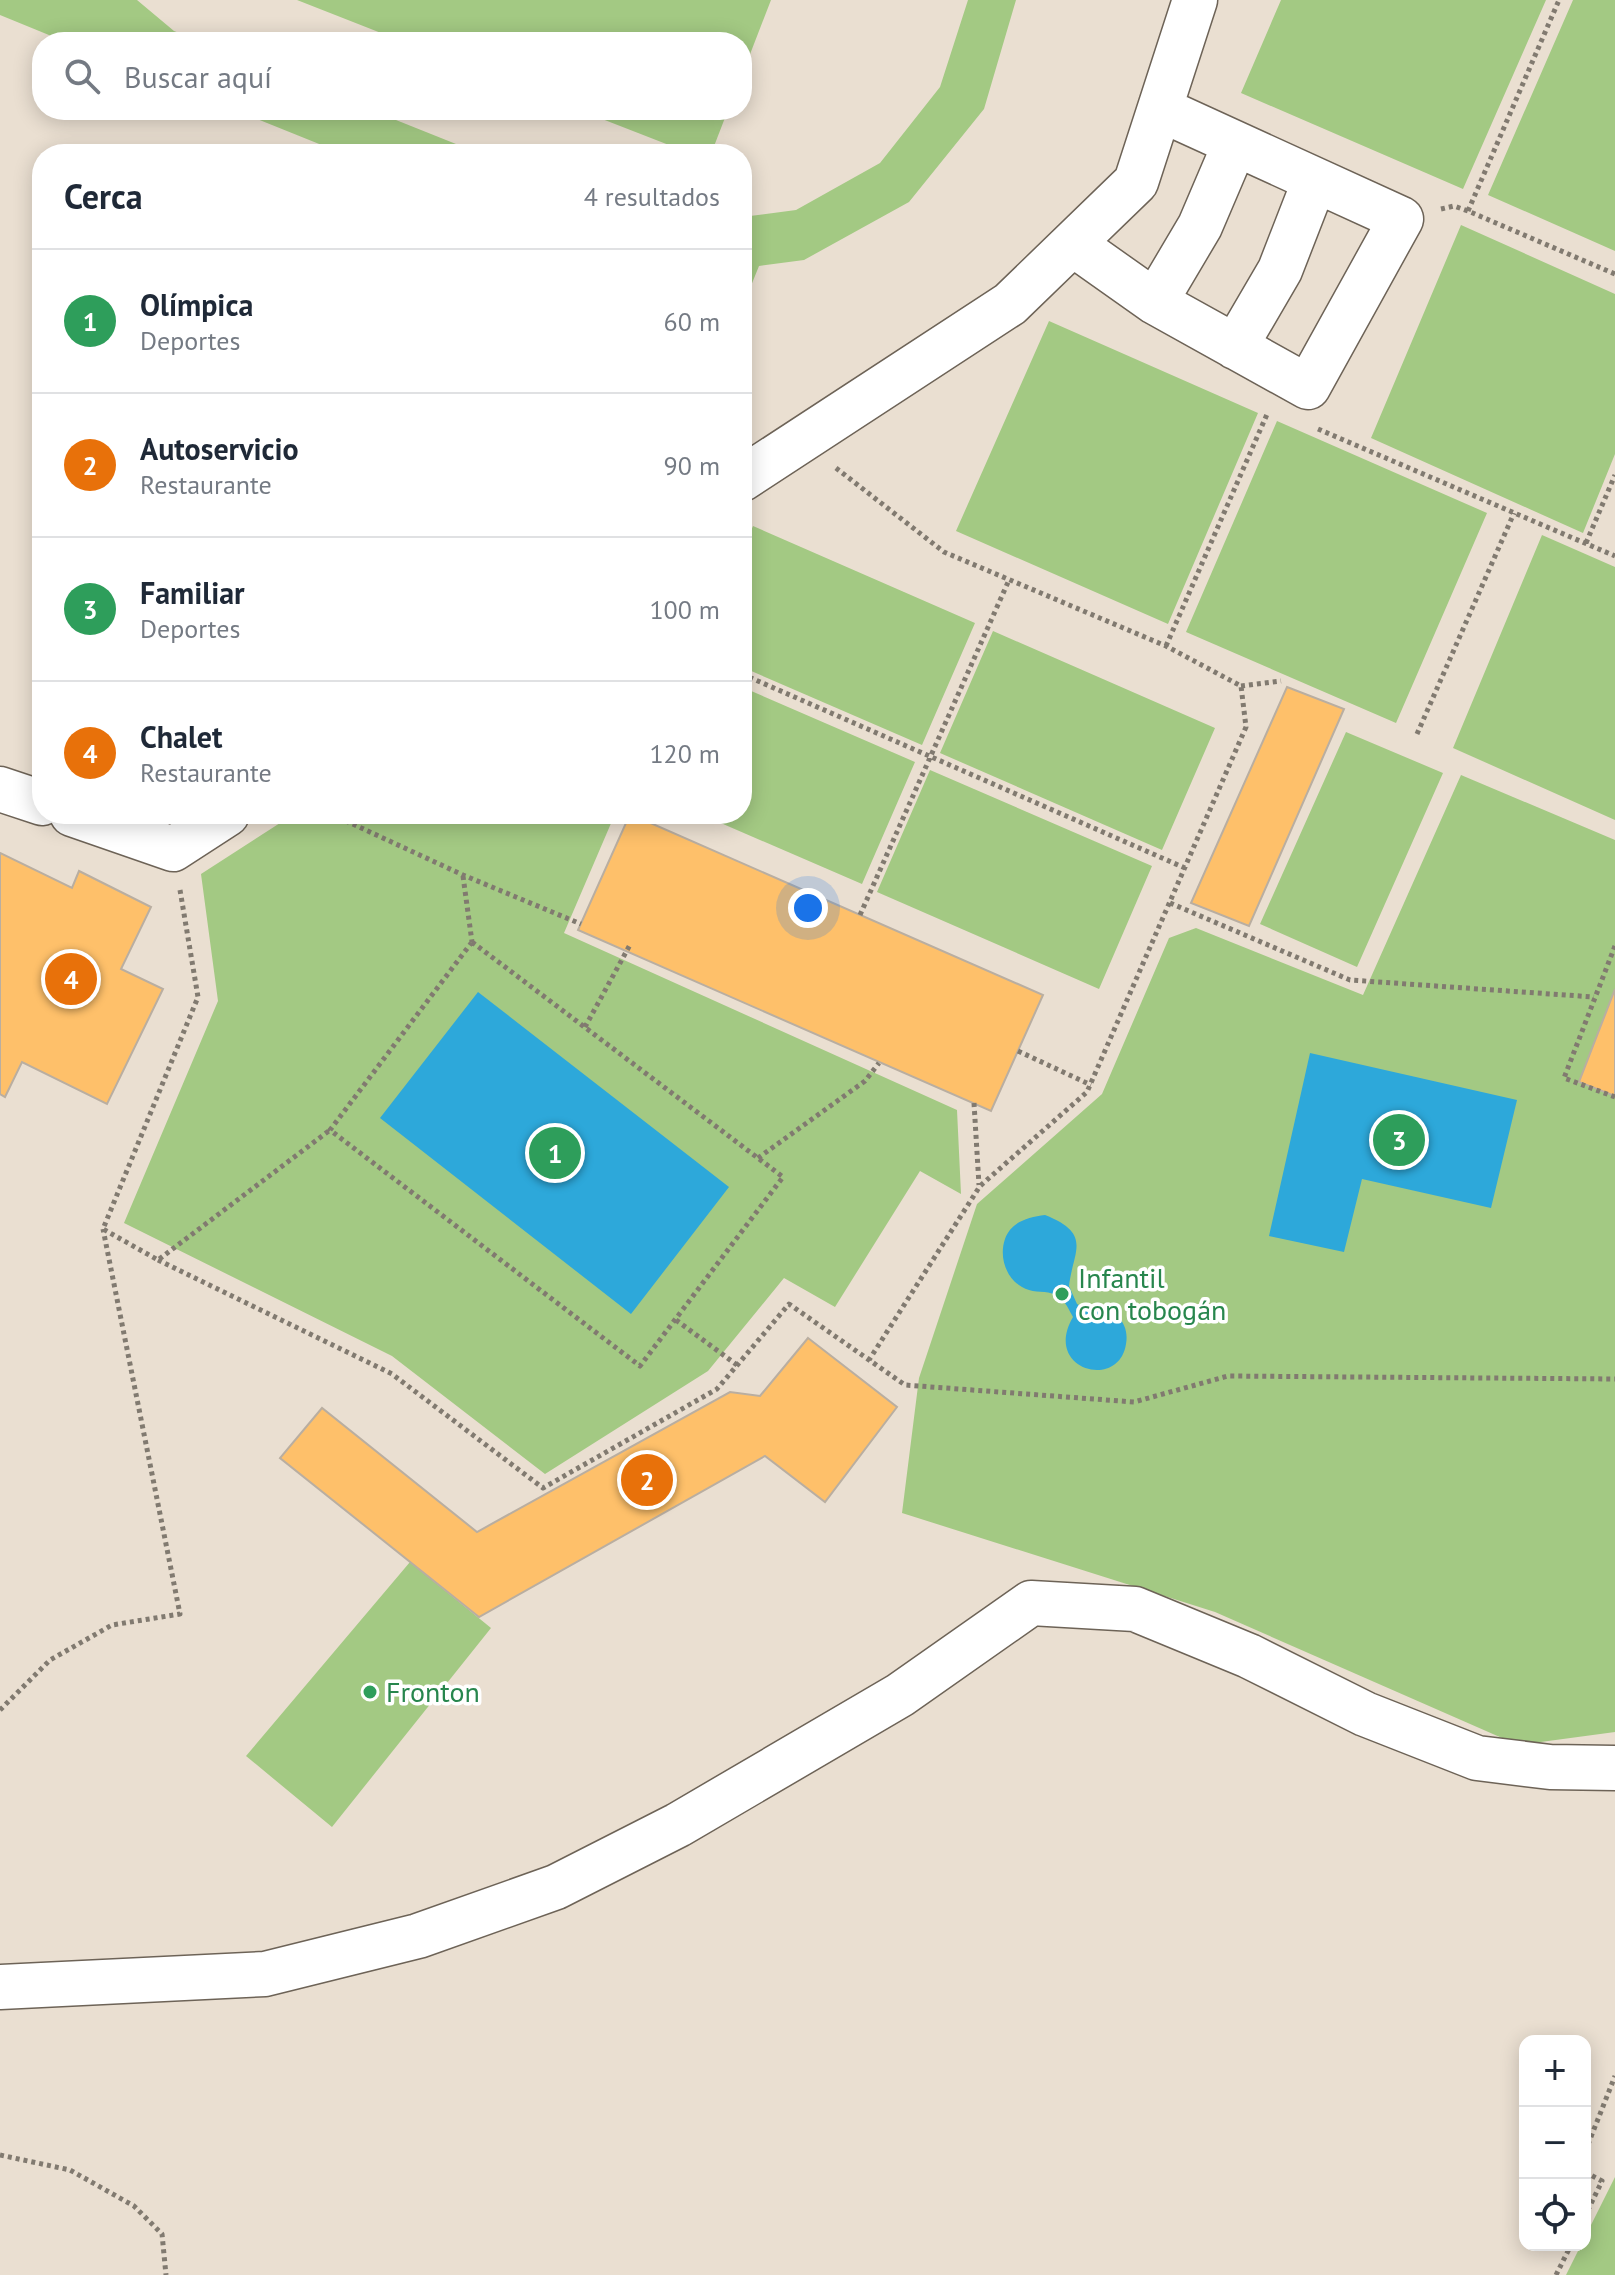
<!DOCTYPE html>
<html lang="es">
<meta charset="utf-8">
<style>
:root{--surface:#fff;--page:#f6f6f7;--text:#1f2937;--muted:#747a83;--line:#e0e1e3;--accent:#ea580c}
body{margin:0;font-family:"PT Sans",sans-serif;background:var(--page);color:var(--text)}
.controls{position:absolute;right:24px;bottom:24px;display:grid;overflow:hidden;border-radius:16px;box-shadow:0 4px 20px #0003}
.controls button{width:72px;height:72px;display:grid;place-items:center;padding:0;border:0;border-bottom:2px solid var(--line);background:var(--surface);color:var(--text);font:40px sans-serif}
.you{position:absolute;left:808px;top:908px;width:28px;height:28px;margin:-20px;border:6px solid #fff;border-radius:50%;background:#1a73e8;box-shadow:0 0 0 12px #1a73e833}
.badge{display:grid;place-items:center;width:52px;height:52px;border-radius:50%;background:var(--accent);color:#fff;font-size:26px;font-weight:700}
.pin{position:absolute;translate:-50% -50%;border:4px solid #fff;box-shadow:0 2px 8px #0006}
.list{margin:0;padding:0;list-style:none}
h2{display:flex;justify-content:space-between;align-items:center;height:104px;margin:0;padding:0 32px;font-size:34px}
h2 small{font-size:26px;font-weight:400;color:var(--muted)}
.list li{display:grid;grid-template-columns:52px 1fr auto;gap:24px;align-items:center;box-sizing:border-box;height:144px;padding:0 32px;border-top:2px solid var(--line)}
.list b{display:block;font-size:30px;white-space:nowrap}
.list p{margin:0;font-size:26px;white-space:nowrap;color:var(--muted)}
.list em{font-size:26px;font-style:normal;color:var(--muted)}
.icon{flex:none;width:44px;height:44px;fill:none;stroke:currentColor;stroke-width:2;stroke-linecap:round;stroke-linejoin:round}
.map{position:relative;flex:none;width:1615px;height:2275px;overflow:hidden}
.search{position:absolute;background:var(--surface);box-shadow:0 4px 20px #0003;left:32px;top:32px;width:720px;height:88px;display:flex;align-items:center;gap:20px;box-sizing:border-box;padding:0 28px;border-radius:32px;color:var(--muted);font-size:30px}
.panel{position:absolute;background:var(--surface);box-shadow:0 4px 20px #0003;left:32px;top:144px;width:720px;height:680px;border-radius:32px}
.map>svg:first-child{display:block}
.green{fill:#a3c983}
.water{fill:#2da8da}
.building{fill:#fec06a;stroke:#b9aea1;stroke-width:2}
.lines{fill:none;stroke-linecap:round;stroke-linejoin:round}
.minor-casing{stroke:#6d6357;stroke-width:47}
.path{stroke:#817a70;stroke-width:5;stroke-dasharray:4 4;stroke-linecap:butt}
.minor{stroke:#fff;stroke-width:44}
.leisure-dot{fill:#2e9e5b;stroke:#fff;stroke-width:3}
.labels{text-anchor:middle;stroke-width:7;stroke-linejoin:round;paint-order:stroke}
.leisure-label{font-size:28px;fill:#27864d;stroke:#fff;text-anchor:start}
</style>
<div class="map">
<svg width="1615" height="2275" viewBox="0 0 1615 2275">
<rect width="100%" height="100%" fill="#eadfd1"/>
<path class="green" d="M0,0H137L174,31L202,42H66L0,15Z
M297,0H771L742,75V42H404Z
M968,0H1016L984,109L909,202L804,260L759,266L742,308V217L796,210L880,163L940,87Z
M1281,0H1546L1463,189L1241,93Z
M1573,0H1615V251L1488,195Z
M235,110H371L481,154H344Z
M579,110H728L711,154H692Z
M1461,225L1615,294V454L1583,533L1371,438Z
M1049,321L1258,413L1168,624L956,531Z
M1277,421L1487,513L1396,723L1186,632Z
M753,526L975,623L922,745L742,667V552Z
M1542,535L1615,567V820L1453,748Z
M993,631L1215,728L1162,850L940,753Z
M742,687L915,762L862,884L700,814H742Z
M1346,732L1443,773L1357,967L1260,924Z
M930,770L1152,866L1099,989L877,892Z
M1461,775L1615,840V1732L1518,1745L1215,1612L902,1513L919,1378L977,1204L1102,1094L1169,938L1196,928L1363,995Z
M294,814H615L564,933L957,1110L961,1194L920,1171L835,1307L784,1278L708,1371L545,1474L392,1356L124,1223L218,1001L201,874Z
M410,1562L491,1628L332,1827L246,1756Z
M1615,2177V2275H1566L1581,2245H1585V2237Z"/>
<path class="water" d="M478,992L729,1187L631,1314L380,1118Z
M1310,1053L1517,1100L1491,1208L1362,1179L1344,1252L1269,1236Z
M1045,1215C1093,1234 1073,1251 1069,1286L1077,1304C1090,1311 1105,1305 1117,1316C1125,1323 1128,1333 1126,1344C1119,1391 1042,1370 1073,1317C1069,1310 1066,1302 1059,1297C1050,1290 1039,1293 1029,1290C1008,1284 998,1259 1005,1239C1011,1222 1028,1217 1045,1215Z"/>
<path class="building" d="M1287,687L1344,709L1249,926L1191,903Z
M630,814L1043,995L991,1111L578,930Z
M0,853L72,888L79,871L151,907L121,969L163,989L107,1104L22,1062L5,1097L0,1094Z
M1615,989V1096L1579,1082Z
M808,1338L897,1407L825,1502L765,1456L479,1617L280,1458L322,1408L477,1532L730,1392L760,1396Z"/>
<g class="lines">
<defs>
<path id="minor" d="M1073,244L1155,302L1308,387L1401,219L1160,109
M1155,302L1200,226L1235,144
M1235,347L1280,270L1315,180
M742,479L1010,304L1136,182L1195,0
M0,789L42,803
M72,814L173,849L227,814
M0,1987L265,1974L418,1936L556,1887L678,1825L900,1695L1031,1603L1135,1609L1249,1656L1365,1714L1477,1758L1550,1767L1615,1768"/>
</defs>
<use href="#minor" class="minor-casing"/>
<path class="path" d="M1441,209L1454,206L1468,211L1615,274
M1468,211L1559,0
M1318,429L1615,556
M836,468L944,552L1166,646L1241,686L1246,727L1087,1092L980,1186L869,1360
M1586,543L1615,475
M1166,646L1268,412
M742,674L1185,868
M1241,686L1281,681
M1417,734L1514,513
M331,814L463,875L581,924
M463,876L472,942
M180,890L198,997L103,1229L158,1260L330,1130
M1170,903L1350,980L1594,997
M860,915L1009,580
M472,942L783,1177L640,1366L330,1130Z
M1615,946L1564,1078L1615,1097
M585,1027L631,943
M1018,1051L1091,1085
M974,1103L979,1185
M758,1158L865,1081L879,1063
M158,1260L392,1374L543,1488L717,1389L789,1304L905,1385L1134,1402L1228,1376L1615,1379
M676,1320L737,1365
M0,1710L50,1660L112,1625L180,1614L103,1229
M1585,2152L1615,2076
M0,2155L70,2170L134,2206L162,2234L166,2275
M1585,2172L1602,2181L1585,2216
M1556,2275L1571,2245"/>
<use href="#minor" class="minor"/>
</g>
<g class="leisure-dot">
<circle cx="1062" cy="1294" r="8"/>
<circle cx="370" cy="1692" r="8"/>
</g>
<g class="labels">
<g class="leisure-label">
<text x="1078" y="1288">Infantil<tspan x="1078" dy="32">con tobogán</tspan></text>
<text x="386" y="1702">Fronton</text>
</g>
</g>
</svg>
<div class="controls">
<button>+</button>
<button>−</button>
<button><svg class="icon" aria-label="locate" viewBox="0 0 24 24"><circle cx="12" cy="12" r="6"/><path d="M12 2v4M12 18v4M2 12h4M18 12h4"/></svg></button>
</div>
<div class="you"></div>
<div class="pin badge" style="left:555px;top:1153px;background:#2e9e5b">1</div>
<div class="pin badge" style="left:647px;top:1480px;background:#e8710a">2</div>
<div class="pin badge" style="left:1399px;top:1140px;background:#2e9e5b">3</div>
<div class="pin badge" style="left:71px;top:979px;background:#e8710a">4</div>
<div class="search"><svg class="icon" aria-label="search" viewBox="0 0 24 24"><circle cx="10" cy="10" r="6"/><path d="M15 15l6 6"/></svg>Buscar aquí</div>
<section class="panel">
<h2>Cerca<small>4 resultados</small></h2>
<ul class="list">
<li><span class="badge" style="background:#2e9e5b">1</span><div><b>Olímpica</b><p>Deportes</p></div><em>60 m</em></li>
<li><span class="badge" style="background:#e8710a">2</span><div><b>Autoservicio</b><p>Restaurante</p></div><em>90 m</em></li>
<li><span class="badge" style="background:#2e9e5b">3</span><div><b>Familiar</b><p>Deportes</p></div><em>100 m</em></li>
<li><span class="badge" style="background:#e8710a">4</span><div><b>Chalet</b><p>Restaurante</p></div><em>120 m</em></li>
</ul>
</section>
</div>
